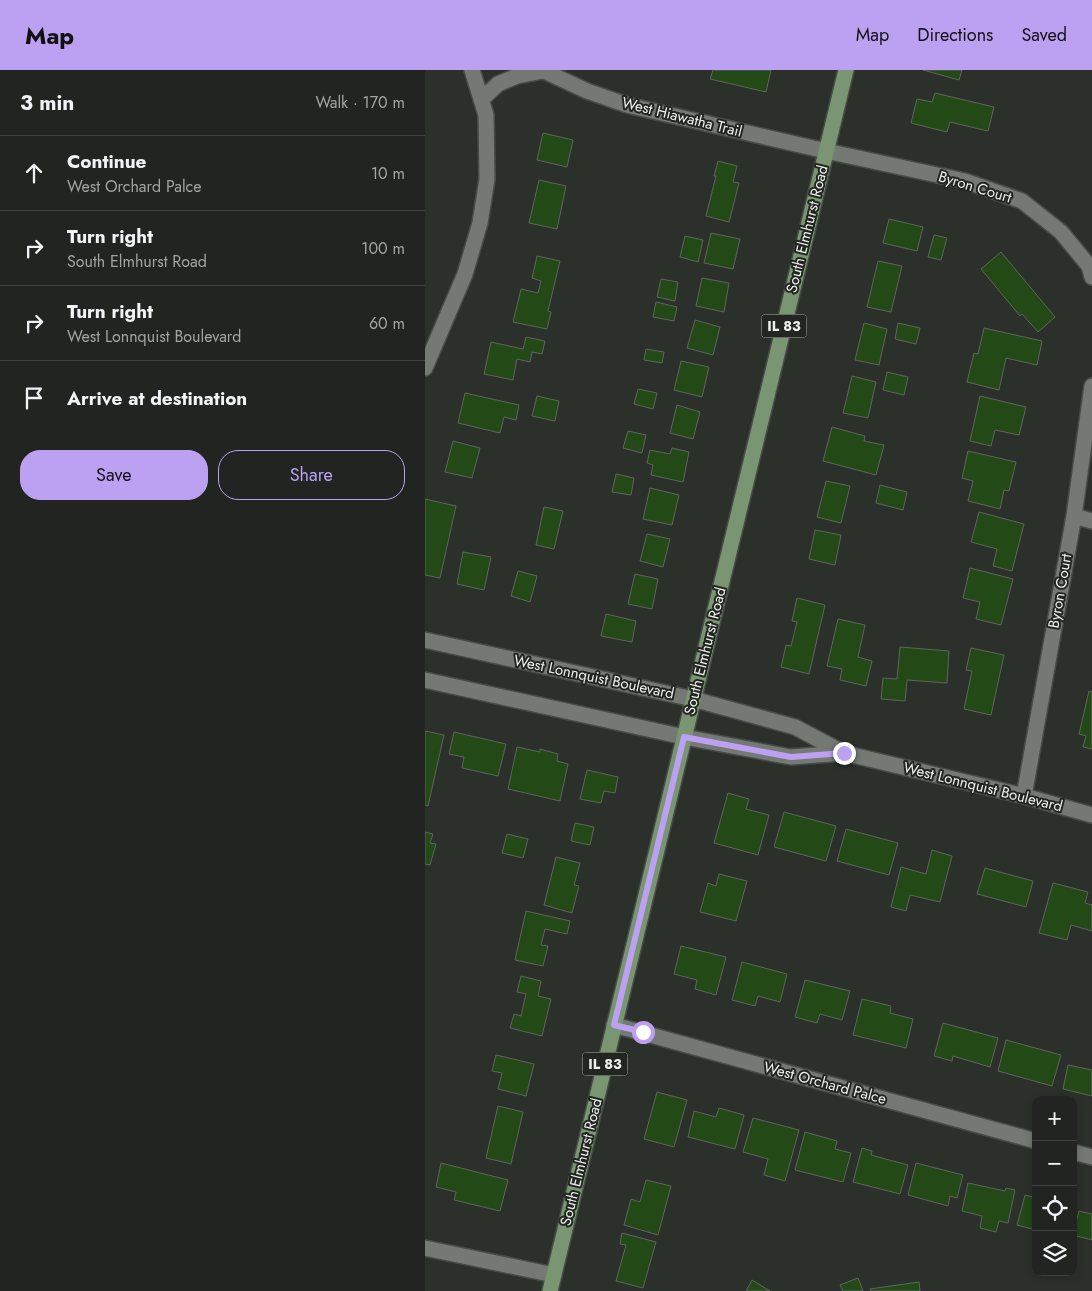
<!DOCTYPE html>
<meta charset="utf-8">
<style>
:root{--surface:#212420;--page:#2d302d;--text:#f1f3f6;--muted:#a2a4a5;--line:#3e413e;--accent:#bca0f2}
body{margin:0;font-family:Jost,sans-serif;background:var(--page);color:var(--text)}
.controls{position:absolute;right:15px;bottom:15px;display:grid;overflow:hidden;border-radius:10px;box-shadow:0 2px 8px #0003}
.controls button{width:45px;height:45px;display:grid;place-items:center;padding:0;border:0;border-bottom:1px solid var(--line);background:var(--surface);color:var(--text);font:25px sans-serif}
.stop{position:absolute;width:15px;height:15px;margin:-11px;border:4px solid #bca0f2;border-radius:50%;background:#fff}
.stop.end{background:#bca0f2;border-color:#fff;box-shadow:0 1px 5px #0008}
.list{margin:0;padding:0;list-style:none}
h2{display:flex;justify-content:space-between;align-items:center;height:65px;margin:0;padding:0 20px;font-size:21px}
h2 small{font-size:16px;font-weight:400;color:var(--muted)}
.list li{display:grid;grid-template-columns:32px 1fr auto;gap:15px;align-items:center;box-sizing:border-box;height:75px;padding:0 20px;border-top:1px solid var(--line)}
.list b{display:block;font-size:19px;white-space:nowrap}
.list p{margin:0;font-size:16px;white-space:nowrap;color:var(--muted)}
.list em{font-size:16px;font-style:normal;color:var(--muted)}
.actions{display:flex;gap:10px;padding:15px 20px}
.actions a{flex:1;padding:11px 0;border:1px solid var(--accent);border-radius:20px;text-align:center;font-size:18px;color:var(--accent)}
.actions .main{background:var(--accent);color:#111}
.icon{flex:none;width:28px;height:28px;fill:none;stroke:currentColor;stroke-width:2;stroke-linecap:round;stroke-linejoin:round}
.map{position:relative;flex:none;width:667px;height:1221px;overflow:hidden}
header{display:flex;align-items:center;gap:30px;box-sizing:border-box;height:70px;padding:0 25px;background:var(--accent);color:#111}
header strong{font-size:24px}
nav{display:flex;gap:28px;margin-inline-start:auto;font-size:18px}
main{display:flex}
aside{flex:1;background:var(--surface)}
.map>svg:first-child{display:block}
.building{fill:#234917;stroke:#60645f}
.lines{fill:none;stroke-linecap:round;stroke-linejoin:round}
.minor-casing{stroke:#484c48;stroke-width:18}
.primary-casing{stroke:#484c48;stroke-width:18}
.minor{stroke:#757974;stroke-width:15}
.primary{stroke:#799571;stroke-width:15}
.route{stroke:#bca0f2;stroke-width:6}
.labels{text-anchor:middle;stroke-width:4;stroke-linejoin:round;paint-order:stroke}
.shield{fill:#222621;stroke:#b1b3b0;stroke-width:1}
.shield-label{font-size:14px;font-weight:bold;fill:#eef0ed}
.street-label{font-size:15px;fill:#eef0ed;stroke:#222621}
</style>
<header>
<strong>Map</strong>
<nav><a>Map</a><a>Directions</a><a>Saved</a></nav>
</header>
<main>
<aside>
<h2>3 min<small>Walk · 170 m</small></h2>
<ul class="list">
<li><svg class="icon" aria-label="ahead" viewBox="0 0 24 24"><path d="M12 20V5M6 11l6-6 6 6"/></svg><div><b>Continue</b><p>West Orchard Palce</p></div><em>10 m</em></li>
<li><svg class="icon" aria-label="right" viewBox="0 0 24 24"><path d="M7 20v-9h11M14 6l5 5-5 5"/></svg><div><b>Turn right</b><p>South Elmhurst Road</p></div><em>100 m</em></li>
<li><svg class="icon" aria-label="right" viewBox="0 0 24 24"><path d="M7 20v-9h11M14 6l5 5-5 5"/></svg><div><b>Turn right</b><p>West Lonnquist Boulevard</p></div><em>60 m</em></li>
<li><svg class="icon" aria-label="arrive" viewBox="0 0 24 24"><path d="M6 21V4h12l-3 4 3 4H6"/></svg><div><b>Arrive at destination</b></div></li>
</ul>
<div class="actions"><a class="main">Save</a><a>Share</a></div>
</aside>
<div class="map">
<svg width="667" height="1221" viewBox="0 0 667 1221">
<rect width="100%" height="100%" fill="#2c302b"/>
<path class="building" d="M288,0H346L341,22L285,9Z
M498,0H537L534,10Z
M510,23L569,37L563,61L525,52L522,62L486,53L492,29L507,32Z
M118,63L148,70L142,97L112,90Z
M293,91L312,96L308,112L314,113L304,152L281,146L291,106H289Z
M114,110L141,116L132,159L104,153Z
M464,149L498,157L492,181L458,173Z
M286,163L315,169L308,199L279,193Z
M509,165L522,168L516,190L503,187Z
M260,166L278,170L273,192L255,187Z
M576,182L630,247L613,262L597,244L595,246L556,199Z
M112,186L135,191L123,241L126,242L122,259L88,252L96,219L113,223L116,211L107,208Z
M453,191L477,196L466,242L442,237Z
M277,208L304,213L299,242L271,236Z
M236,209L253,212L250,231L232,227Z
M231,232L252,237L249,251L228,247Z
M270,250L295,257L288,285L262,278Z
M439,253L462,259L454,295L430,290Z
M473,253L495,258L491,274L470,269Z
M559,258L617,271L612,295L581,288L574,320L542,312L549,283L553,284Z
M101,267L120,271L117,284L107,282L105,292L92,289L88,310L59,304L66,272L98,279Z
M221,279L239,282L237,293L219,290Z
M256,291L284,297L277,327L249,320Z
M462,302L483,307L479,325L458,320Z
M427,306L451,312L443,348L418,343Z
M213,319L232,323L228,339L209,334Z
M40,323L94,335L91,350L79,347L75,363L33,353Z
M112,326L134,331L130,351L107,346Z
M555,326L601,337L594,365L570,360L566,376L545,371Z
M252,335L275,342L268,369L245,363Z
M407,357L440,366L439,371L459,375L451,405L398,391Z
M203,361L221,365L217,383L198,378Z
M28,371L55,378L47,408L20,402Z
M247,378L264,382L258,412L226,405L228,395L222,393L225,380L245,384Z
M543,381L591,392L584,421L579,420L575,439L543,431L548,411L537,408Z
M191,404L209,408L206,425L187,422Z
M401,411L425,416L416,453L392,447Z
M455,415L482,422L478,440L451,433Z
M225,418L254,425L247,455L218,449Z
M0,429L31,436L15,508L0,505Z
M119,437L138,441L129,479L111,475Z
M554,442L599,454L587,501L568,496L572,479L546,472Z
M390,460L416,465L410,495L384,489Z
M222,464L245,469L238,497L215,491Z
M38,482L66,487L59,520L32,514Z
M545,498L588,509L576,555L551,549L555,532L538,528Z
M93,501L112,506L105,532L86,526Z
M210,504L233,509L227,539L203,534Z
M372,528L400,535L384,604L356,597L361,575L366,576L372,552L367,551Z
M181,544L211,551L207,572L176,566Z
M413,549L440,555L433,587L447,591L441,616L415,610L417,599L402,596Z
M475,577L524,581L522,613L482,610L480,631L456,629L458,608L472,609Z
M546,578L579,585L566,645L539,639L547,601L541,600Z
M664,621L667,622V679L658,677L661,666L654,664Z
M0,661L19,665L3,736L0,735Z
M29,662L81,674L73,706L37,698L39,687L24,684Z
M92,677L115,682V679L133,684L132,691L143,694L135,731L83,719Z
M162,700L193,707L190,723L179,721L176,733L155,729Z
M303,723L324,729L321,739L344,745L333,785L289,773Z
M359,742L411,756L401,791L349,777Z
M150,753L169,757L165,775L146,771Z
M421,759L473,773L464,805L412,791Z
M0,762L8,764L5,773L11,774L5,795L0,794Z
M82,764L103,769L98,788L77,783Z
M507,780L527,786L515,832L485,825L481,841L466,837L476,797L501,804Z
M131,787L155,793L149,815L154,816L147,843L119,835Z
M560,798L608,811L601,837L552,824Z
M294,804L322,811L311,851L275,842L283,813L291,816Z
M628,813L663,822L660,833L667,835V861L646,855L642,870L614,863Z
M101,841L145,851L142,864L120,859L116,875L123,876L118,896L90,890Z
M256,876L301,887L291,925L270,919L272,910L249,904Z
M317,892L362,904L355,932L333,926L330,936L307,930Z
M96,906L116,911L113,926L126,929L117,966L85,958L89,944L96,946L101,924L92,922Z
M380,910L425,921L417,950L395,944L392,953L370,947Z
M437,929L466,936L465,943L488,949L481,978L428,965Z
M518,953L573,968L565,997L528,986L527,991L509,986Z
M581,970L636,985L627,1016L573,1001Z
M71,985L109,994L101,1026L73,1019L77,1003L67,1001Z
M643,995L667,1000V1026L638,1019Z
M232,1022L262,1030L249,1077L219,1069Z
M73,1036L98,1042L86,1094L61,1088Z
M294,1038L319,1045L310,1079L263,1067L269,1041L291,1047Z
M328,1048L374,1060L360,1111L339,1105L343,1089L318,1082Z
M380,1062L412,1071L410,1079L426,1083L418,1112L370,1100Z
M437,1078L447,1081L446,1085L483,1095L475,1124L428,1112Z
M16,1093L83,1110L75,1141L29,1130L31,1122L11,1117Z
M491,1093L538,1105L532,1128L525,1126L523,1136L483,1125Z
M221,1110L246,1116L233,1165L199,1155L206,1129L215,1132Z
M543,1113L580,1121L581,1118L590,1120L583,1153L574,1151L571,1162L555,1158L557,1146L537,1141Z
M600,1125L611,1128V1160L592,1155Z
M654,1141L667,1144V1170L648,1165Z
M197,1163L231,1172L218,1218L191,1211L201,1175L195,1174Z
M433,1208L438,1221H418L415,1215Z
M327,1210L345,1221H321Z
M494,1212L495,1221H446L445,1219Z"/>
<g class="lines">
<defs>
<path id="minor" d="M117,0L162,21L202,35L401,81L540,111L597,131L636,162L664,196L667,207
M56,30L73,14L92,6L118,1
M0,298L40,204L55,153L62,109L61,45L47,0
M649,446L667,451
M0,570L268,629L370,657L419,683L599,726L667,745
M0,610L259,667L366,687L419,683
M599,726L649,446L667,316
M189,955L611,1071
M648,1082L667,1087
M0,1178L129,1205"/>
<path id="primary" d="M125,1221L421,0"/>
</defs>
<use href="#minor" class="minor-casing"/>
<use href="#primary" class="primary-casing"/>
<use href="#minor" class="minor"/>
<use href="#primary" class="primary"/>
</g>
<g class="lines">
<path class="route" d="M218,962L189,955L259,667L366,687L419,683"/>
</g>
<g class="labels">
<g class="shield">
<rect x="336.5" y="244.5" width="45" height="23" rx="4"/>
<rect x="157.5" y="982.5" width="45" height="23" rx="4"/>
</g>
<g class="shield-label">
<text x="359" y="261">IL 83</text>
<text x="180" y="999">IL 83</text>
</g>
<g class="street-label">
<text transform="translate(257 47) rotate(14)" y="5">West Hiawatha Trail</text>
<text transform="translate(550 117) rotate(17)" y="5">Byron Court</text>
<text transform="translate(382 159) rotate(-76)" y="5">South Elmhurst Road</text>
<text transform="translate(635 521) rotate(-80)" y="5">Byron Court</text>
<text transform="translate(280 581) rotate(-76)" y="5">South Elmhurst Road</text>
<text transform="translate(169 607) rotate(12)" y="5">West Lonnquist Boulevard</text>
<text transform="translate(558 717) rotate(14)" y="5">West Lonnquist Boulevard</text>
<text transform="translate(400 1013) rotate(15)" y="5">West Orchard Palce</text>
<text transform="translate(156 1092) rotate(-76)" y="5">South Elmhurst Road</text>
</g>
</g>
</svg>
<div class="controls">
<button>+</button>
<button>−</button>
<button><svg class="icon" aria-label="locate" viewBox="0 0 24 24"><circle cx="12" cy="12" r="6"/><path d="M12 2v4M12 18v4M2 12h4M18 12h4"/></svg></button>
<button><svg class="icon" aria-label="layers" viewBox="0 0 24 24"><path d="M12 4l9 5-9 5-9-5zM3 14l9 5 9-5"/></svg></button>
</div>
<div class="stop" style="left:218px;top:962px"></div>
<div class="stop end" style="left:419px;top:683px"></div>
</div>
</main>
